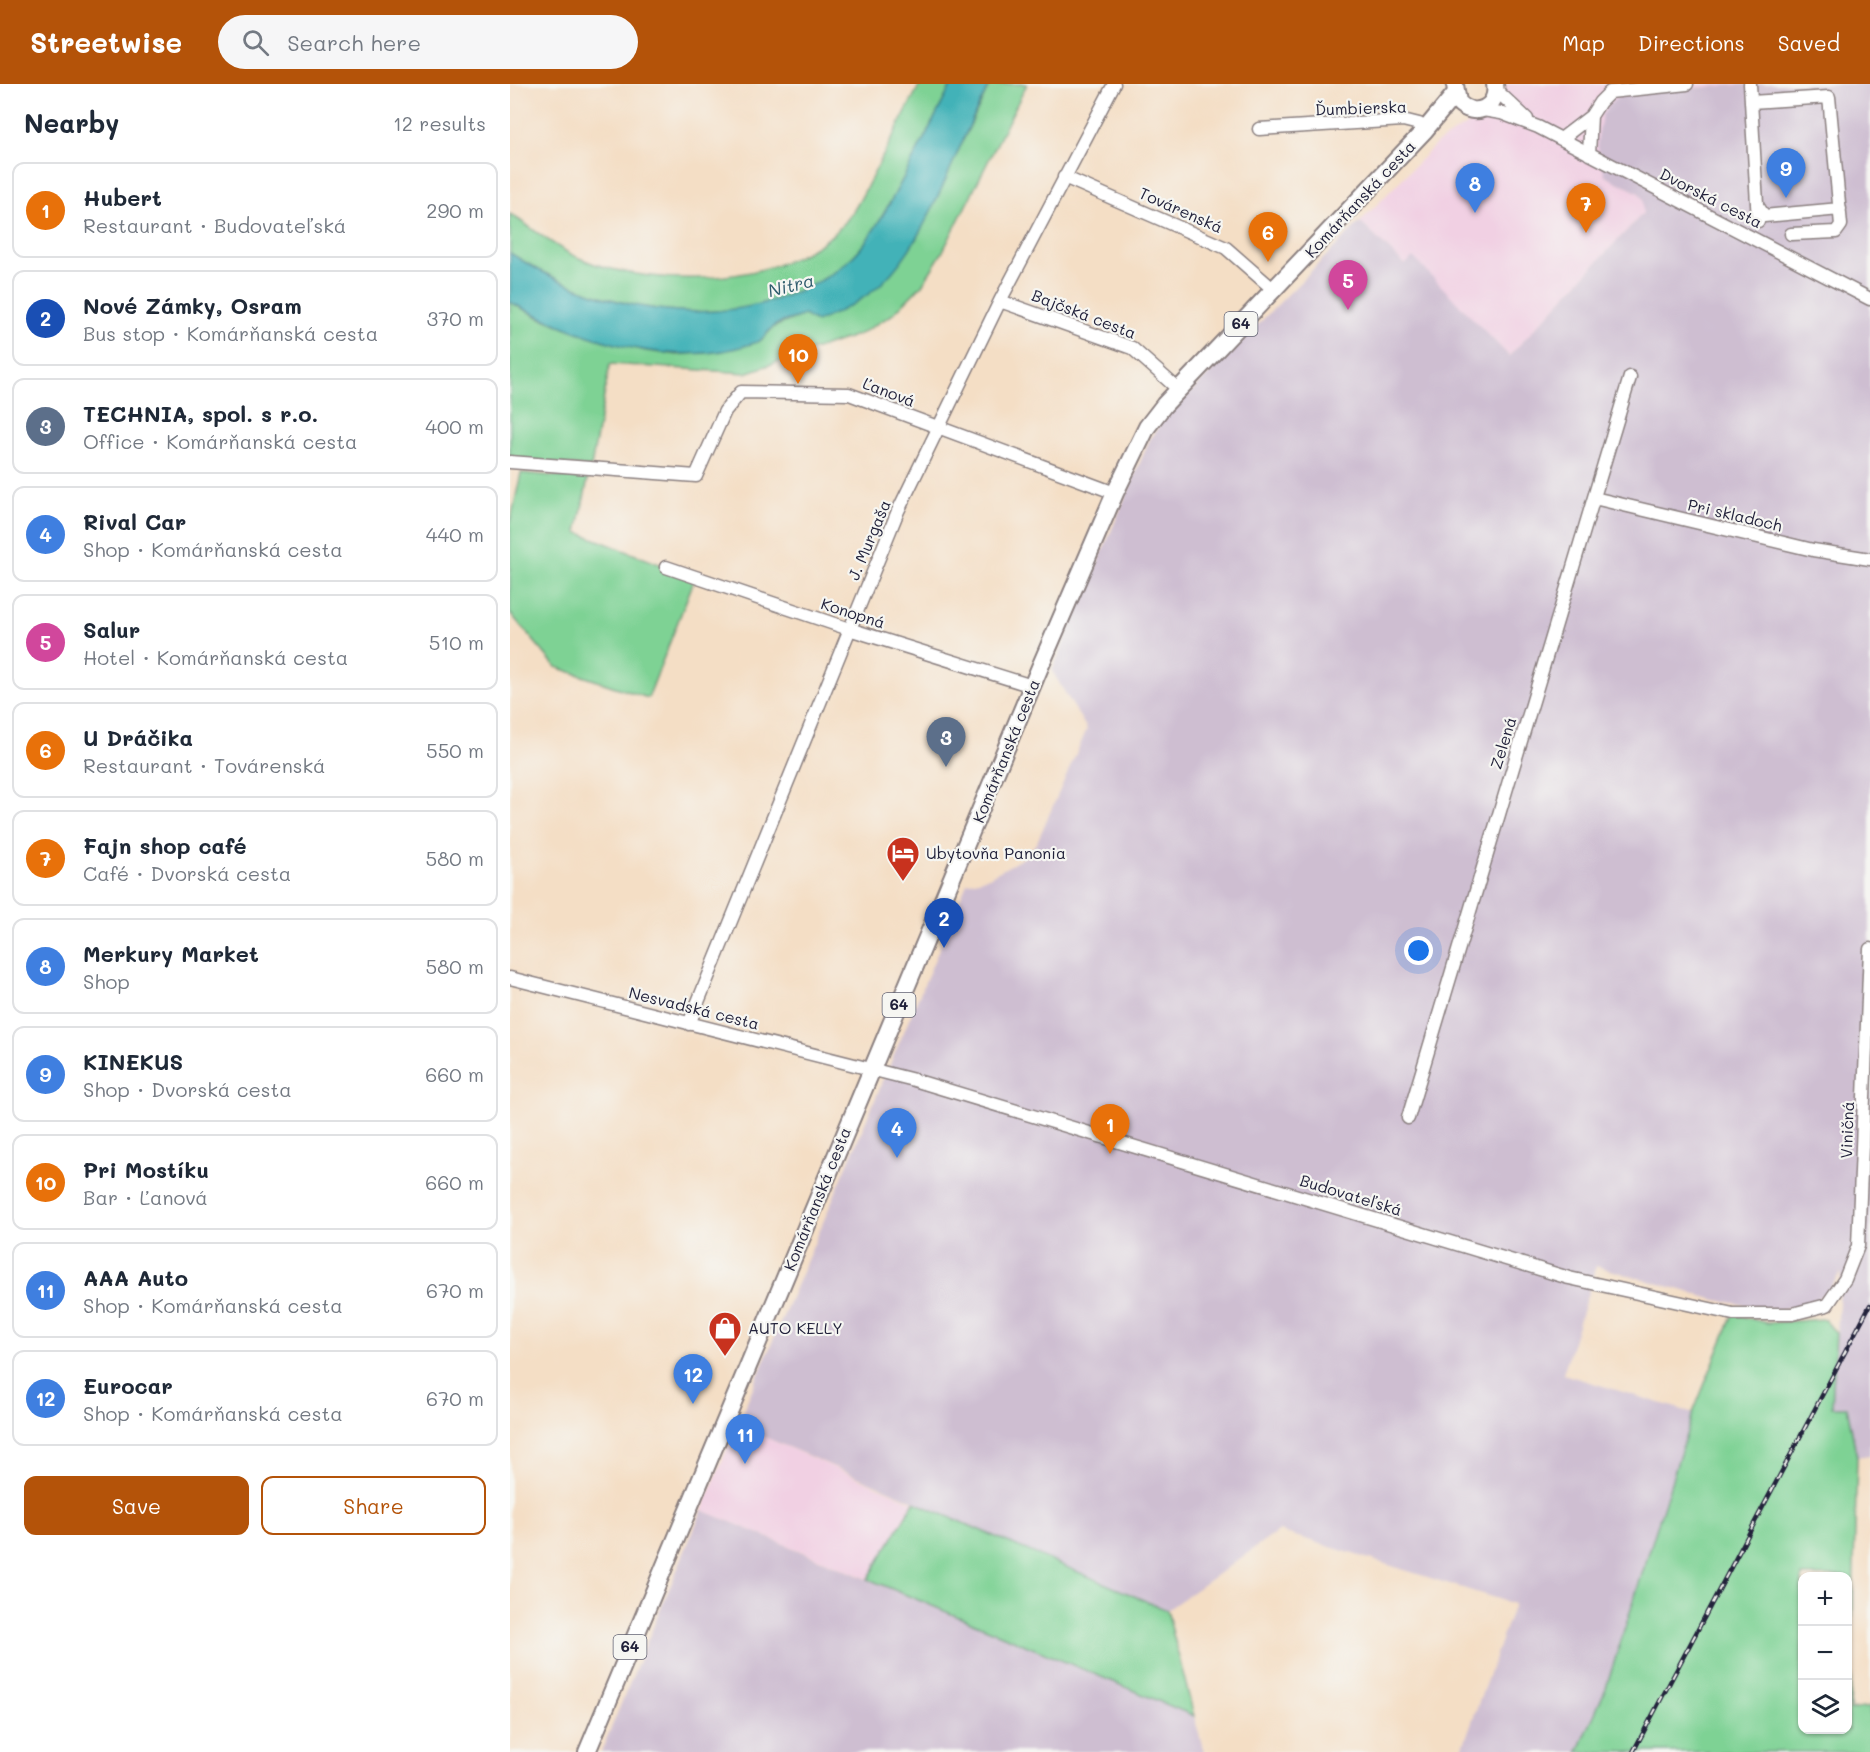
<!DOCTYPE html>
<meta charset="utf-8">
<style>
:root{--surface:#fff;--page:#f6f6f7;--text:#1f2937;--muted:#747a83;--line:#e0e1e3;--accent:#b45309}
body{margin:0;font-family:Mali,sans-serif;background:var(--page);color:var(--text)}
.controls{position:absolute;right:18px;bottom:18px;display:grid;overflow:hidden;border-radius:12px;box-shadow:0 2px 4px #0004}
.controls button{width:54px;height:54px;display:grid;place-items:center;padding:0;border:0;border-bottom:2px solid var(--line);background:var(--surface);color:var(--text);font:30px sans-serif}
.you{position:absolute;left:909px;top:867px;width:21px;height:21px;margin:-15px;border:4px solid #fff;border-radius:50%;background:#1a73e8;box-shadow:0 0 0 9px #1a73e833}
.badge{display:grid;place-items:center;width:39px;height:39px;border-radius:50%;background:var(--accent);color:#fff;font-size:20px;font-weight:700}
.pin{position:absolute;translate:-50% -50px;filter:drop-shadow(0 2px 3px #0008)}
.pin::after{content:'';position:absolute;top:32px;width:21px;height:18px;background:inherit;clip-path:polygon(0 0,100% 0,50% 100%)}
.list{margin:0;padding:0;list-style:none}
h2{display:flex;justify-content:space-between;align-items:center;height:78px;margin:0;padding:0 24px;font-size:26px}
h2 small{font-size:20px;font-weight:400;color:var(--muted)}
.list li{display:grid;grid-template-columns:39px 1fr auto;gap:18px;align-items:center;box-sizing:border-box;height:96px;margin:0 12px 12px;padding:0 12px;border:2px solid var(--line);border-radius:12px}
.list b{display:block;font-size:22px;white-space:nowrap}
.list p{margin:0;font-size:20px;white-space:nowrap;color:var(--muted)}
.list em{font-size:20px;font-style:normal;color:var(--muted)}
.actions{display:flex;gap:12px;padding:18px 24px}
.actions a{flex:1;padding:14px 0;border:2px solid var(--accent);border-radius:12px;text-align:center;font-size:21px;color:var(--accent)}
.actions .main{background:var(--accent);color:#fff}
.icon{flex:none;width:33px;height:33px;fill:none;stroke:currentColor;stroke-width:2;stroke-linecap:round;stroke-linejoin:round}
.map{position:relative;flex:none;width:1360px;height:1668px;overflow:hidden}
header{display:flex;align-items:center;gap:36px;box-sizing:border-box;height:84px;padding:0 30px;background:var(--accent);color:#fff}
header strong{font-size:28px}
nav{display:flex;gap:33px;margin-inline-start:auto;font-size:21px}
.search{width:420px;height:54px;background:var(--page);display:flex;align-items:center;gap:15px;box-sizing:border-box;padding:0 21px;border-radius:33px;color:var(--muted);font-size:22px}
main{display:flex}
aside{flex:1;background:var(--surface)}
.map>svg:first-child{display:block}
.built{fill:#f1d0e3}
.industrial{fill:#cebed1}
.green{fill:#7ed294;stroke:#507a68;stroke-width:1.5;fill-rule:evenodd}
.water{fill:#42b2b8;stroke:#326a7a;stroke-width:1.5}
.lines{fill:none;stroke-linecap:round;stroke-linejoin:round}
.minor-casing{stroke:#8b8080;stroke-width:15}
.major-casing{stroke:#8b8080;stroke-width:20}
.minor{stroke:#fff;stroke-width:12}
.major{stroke:#fff;stroke-width:16}
.rail-casing{stroke:#22223b;stroke-width:4.5}
.rail{stroke:#f6f6f2;stroke-width:2;stroke-dasharray:7;stroke-linecap:butt}
.labels{text-anchor:middle;stroke-width:4.5;stroke-linejoin:round;paint-order:stroke}
.shield{fill:#f6f6f2;stroke:#626272;stroke-width:1.5}
.shield-label{font-size:15px;font-weight:bold;fill:#22223b}
.street-label{font-size:16px;fill:#22223b;stroke:#f6f6f2}
.poi-label{font-size:16px;fill:#22223b;stroke:#f6f6f2;text-anchor:start}
.water-label{font-size:18px;font-style:italic;fill:#2f5c6d;stroke:#f6f6f2}
</style>
<header>
<strong>Streetwise</strong>
<div class="search"><svg class="icon" aria-label="search" viewBox="0 0 24 24"><circle cx="10" cy="10" r="6"/><path d="M15 15l6 6"/></svg>Search here</div>
<nav><a>Map</a><a>Directions</a><a>Saved</a></nav>
</header>
<main>
<aside>
<h2>Nearby<small>12 results</small></h2>
<ul class="list">
<li><span class="badge" style="background:#e8710a">1</span><div><b>Hubert</b><p>Restaurant · Budovateľská</p></div><em>290 m</em></li>
<li><span class="badge" style="background:#1a4fb4">2</span><div><b>Nové Zámky, Osram</b><p>Bus stop · Komárňanská cesta</p></div><em>370 m</em></li>
<li><span class="badge" style="background:#5c6f8a">3</span><div><b>TECHNIA, spol. s r.o.</b><p>Office · Komárňanská cesta</p></div><em>400 m</em></li>
<li><span class="badge" style="background:#3f7fe0">4</span><div><b>Rival Car</b><p>Shop · Komárňanská cesta</p></div><em>440 m</em></li>
<li><span class="badge" style="background:#d1479c">5</span><div><b>Salur</b><p>Hotel · Komárňanská cesta</p></div><em>510 m</em></li>
<li><span class="badge" style="background:#e8710a">6</span><div><b>U Dráčika</b><p>Restaurant · Továrenská</p></div><em>550 m</em></li>
<li><span class="badge" style="background:#e8710a">7</span><div><b>Fajn shop café</b><p>Café · Dvorská cesta</p></div><em>580 m</em></li>
<li><span class="badge" style="background:#3f7fe0">8</span><div><b>Merkury Market</b><p>Shop</p></div><em>580 m</em></li>
<li><span class="badge" style="background:#3f7fe0">9</span><div><b>KINEKUS</b><p>Shop · Dvorská cesta</p></div><em>660 m</em></li>
<li><span class="badge" style="background:#e8710a">10</span><div><b>Pri Mostíku</b><p>Bar · Ľanová</p></div><em>660 m</em></li>
<li><span class="badge" style="background:#3f7fe0">11</span><div><b>AAA Auto</b><p>Shop · Komárňanská cesta</p></div><em>670 m</em></li>
<li><span class="badge" style="background:#3f7fe0">12</span><div><b>Eurocar</b><p>Shop · Komárňanská cesta</p></div><em>670 m</em></li>
</ul>
<div class="actions"><a class="main">Save</a><a>Share</a></div>
</aside>
<div class="map">
<svg width="1360" height="1668" viewBox="0 0 1360 1668">
<rect width="100%" height="100%" fill="#f6f6f2"/>
<filter id="ink" filterUnits="userSpaceOnUse"><feTurbulence type="fractalNoise" baseFrequency=".0167" numOctaves="2"/><feDisplacementMap in="SourceGraphic" scale="12" xChannelSelector="R" yChannelSelector="G"/><feConvolveMatrix kernelMatrix="1 2 1 2 8 2 1 2 1" color-interpolation-filters="sRGB"/></filter>
<filter id="wash" filterUnits="userSpaceOnUse"><feTurbulence type="fractalNoise" baseFrequency=".008" numOctaves="4" result="noise"/><feDisplacementMap in="SourceGraphic" scale="24" xChannelSelector="R" yChannelSelector="G"/><feGaussianBlur stdDeviation="1.35" result="paint"/><feColorMatrix in="noise" values="0 0 0 0 0 0 0 0 0 0 0 0 0 0 0 0 0 1.4 0 .05"/><feComposite in="paint" operator="in"/></filter>
<g filter="url(#wash)">
<rect width="100%" height="100%" fill="#f4dec5"/>
<path class="built" d="M995,0H1242L1168,5L1095,92L1129,109L1133,116V129L999,272L903,174L895,181L850,138L926,60L988,21Z
M227,1341L403,1418L358,1495L192,1426Z"/>
<path class="industrial" d="M1242,0H1360V1371L1347,1373L1337,1323H1322L1331,1188L1317,1208L1294,1224L1264,1226L1206,1216L1086,1182L1053,1290L1183,1329L1096,1604L1068,1668H951L1004,1520L769,1447L657,1526L227,1341L457,799L479,793L515,773L527,758L577,645L542,587L640,355L653,336L850,138L895,181L903,173L999,272L1133,129V116L1129,109L1095,92L1087,59L1092,31L1100,20L1108,13L1168,5Z
M192,1426L684,1632L694,1668H91Z"/>
<path class="green" d="M410,0H442C422,39 402,79 381,117C371,134 362,151 349,166C330,188 307,200 281,210C187,247 82,222 0,169V130C23,144 44,163 69,174C145,207 286,204 340,132C348,121 355,106 362,93C378,62 394,31 410,0Z
M480,0H517L432,169L412,201L382,231L350,250L236,289L100,280L81,383L0,375V218L30,234L86,254L136,267L168,271L205,267L250,257L264,243L373,198L406,155Z
M11,389L78,395L67,448L185,494L138,614L46,583L0,529V440Z
M1223,1230L1257,1239L1314,1235L1326,1249L1322,1323H1337L1347,1373L1340,1626L1360,1623V1668H1068L1096,1604L1183,1329ZM1292,1492H1338V1646H1292Z
M404,1418L657,1526L684,1632L358,1495Z"/>
<path class="water" d="M442,0H480C446,60 422,150 373,198C355,216 330,228 306,238L294,231C285,235 272,237 264,242C258,247 254,255 247,258C165,288 74,256 0,218V169C82,222 187,247 281,210C307,200 330,188 349,166C362,151 371,134 381,117C402,79 422,39 442,0Z"/>
</g>
<g filter="url(#ink)">
<g class="lines">
<defs>
<path id="minor" d="M1240,0L1248,137
M986,6L1017,35
M1241,18L1319,13L1331,141L1326,148L1281,150
M973,26L991,29L1028,43L1360,215
M749,45L893,36L909,40L915,46
M1051,55L1081,32L1090,18L1100,8L1177,0
M1079,70L1081,32
M554,93L716,164L764,206
M1249,124L1254,132L1330,125
M490,217L622,264L669,306
M0,378L186,392L215,327L231,308L339,310L605,409
M1084,414L1303,466L1360,475
M156,483L339,545L522,602
M0,894L404,996L1059,1194L1223,1230H1282L1317,1221L1335,1195L1348,1162L1360,865
M179,940L388,427L490,217L604,0
M898,1034L1120,293"/>
<path id="major" d="M945,1L948,18C964,35 989,24 985,0
M77,1668L530,583L605,409L637,343L654,321L915,46L944,11"/>
</defs>
<use href="#minor" class="minor-casing"/>
<use href="#major" class="major-casing"/>
<use href="#minor" class="minor"/>
<use href="#major" class="major"/>
<defs>
<path id="rail" d="M1123,1668L1360,1221"/>
</defs>
<use href="#rail" class="rail-casing"/>
<use href="#rail" class="rail"/>
</g>
</g>
<defs>
<symbol id="hotel-pin" viewBox="-11 -11 22 30"><path d="M0 17L-7.5 6A9.5 9.5 0 1 1 7.5 6Z" fill="#c8321e" stroke="#f6f6f2"/><path d="M-6-4.5h1.5V1H6V5H4.5V3h-9V5H-6ZM-4 0a1.8 1.8 0 1 1 3.6 0ZM.5 0V-2.5h3Q6-2.5 6 0Z" fill="#fff"/></symbol>
<symbol id="shop-pin" viewBox="-11 -11 22 30"><path d="M0 17L-7.5 6A9.5 9.5 0 1 1 7.5 6Z" fill="#c8321e" stroke="#f6f6f2"/><path d="M-5-2.5h2.3a2.7 3.5 0 0 1 5.4 0H5L5.5 6h-11ZM-1.5-2.5h3a1.5 2.3 0 0 0-3 0Z" fill="#fff"/></symbol>
</defs>
<g fill-rule="evenodd">
<use href="#hotel-pin" x="374" y="750" width="38" height="52"/>
<use href="#shop-pin" x="196" y="1225" width="38" height="52"/>
</g>
<g class="labels">
<g class="shield">
<rect x="714.5" y="228" width="33" height="24" rx="4.5"/>
<rect x="372.5" y="909" width="33" height="24" rx="4.5"/>
<rect x="103.5" y="1551" width="33" height="24" rx="4.5"/>
</g>
<g class="shield-label">
<text x="731" y="245">64</text>
<text x="389" y="926">64</text>
<text x="120" y="1568">64</text>
</g>
<g class="street-label">
<text transform="translate(851 24) rotate(-2)" y="6">Ďumbierska</text>
<text transform="translate(1201 114) rotate(27)" y="6">Dvorská cesta</text>
<text transform="translate(850 115) rotate(-47)" y="6">Komárňanská cesta</text>
<text transform="translate(671 126) rotate(24)" y="6">Továrenská</text>
<text transform="translate(574 230) rotate(21)" y="6">Bajčská cesta</text>
<text transform="translate(379 308) rotate(21)" y="6">Ľanová</text>
<text transform="translate(1225 431) rotate(13)" y="6">Pri skladoch</text>
<text transform="translate(359 456) rotate(-67)" y="6">J. Murgaša</text>
<text transform="translate(343 529) rotate(18)" y="6">Konopná</text>
<text transform="translate(993 659) rotate(-73)" y="6">Zelená</text>
<text transform="translate(496 667) rotate(-68)" y="6">Komárňanská cesta</text>
<text transform="translate(184 924) rotate(14)" y="6">Nesvadská cesta</text>
<text transform="translate(1337 1046) rotate(-88)" y="6">Viničná</text>
<text transform="translate(841 1111) rotate(17)" y="6">Budovateľská</text>
<text transform="translate(307 1115) rotate(-68)" y="6">Komárňanská cesta</text>
</g>
<g class="poi-label">
<text x="416" y="775">Ubytovňa Panonia</text>
<text x="238" y="1250">AUTO KELLY</text>
</g>
<g class="water-label">
<text transform="translate(281 202) rotate(-14)" y="6">Nitra</text>
</g>
</g>
</svg>
<div class="controls">
<button>+</button>
<button>−</button>
<button><svg class="icon" aria-label="layers" viewBox="0 0 24 24"><path d="M12 4l9 5-9 5-9-5zM3 14l9 5 9-5"/></svg></button>
</div>
<div class="you"></div>
<div class="pin badge" style="left:600px;top:1070px;background:#e8710a">1</div>
<div class="pin badge" style="left:434px;top:864px;background:#1a4fb4">2</div>
<div class="pin badge" style="left:436px;top:683px;background:#5c6f8a">3</div>
<div class="pin badge" style="left:387px;top:1074px;background:#3f7fe0">4</div>
<div class="pin badge" style="left:838px;top:226px;background:#d1479c">5</div>
<div class="pin badge" style="left:758px;top:178px;background:#e8710a">6</div>
<div class="pin badge" style="left:1076px;top:149px;background:#e8710a">7</div>
<div class="pin badge" style="left:965px;top:129px;background:#3f7fe0">8</div>
<div class="pin badge" style="left:1276px;top:114px;background:#3f7fe0">9</div>
<div class="pin badge" style="left:288px;top:300px;background:#e8710a">10</div>
<div class="pin badge" style="left:235px;top:1380px;background:#3f7fe0">11</div>
<div class="pin badge" style="left:183px;top:1320px;background:#3f7fe0">12</div>
</div>
</main>
